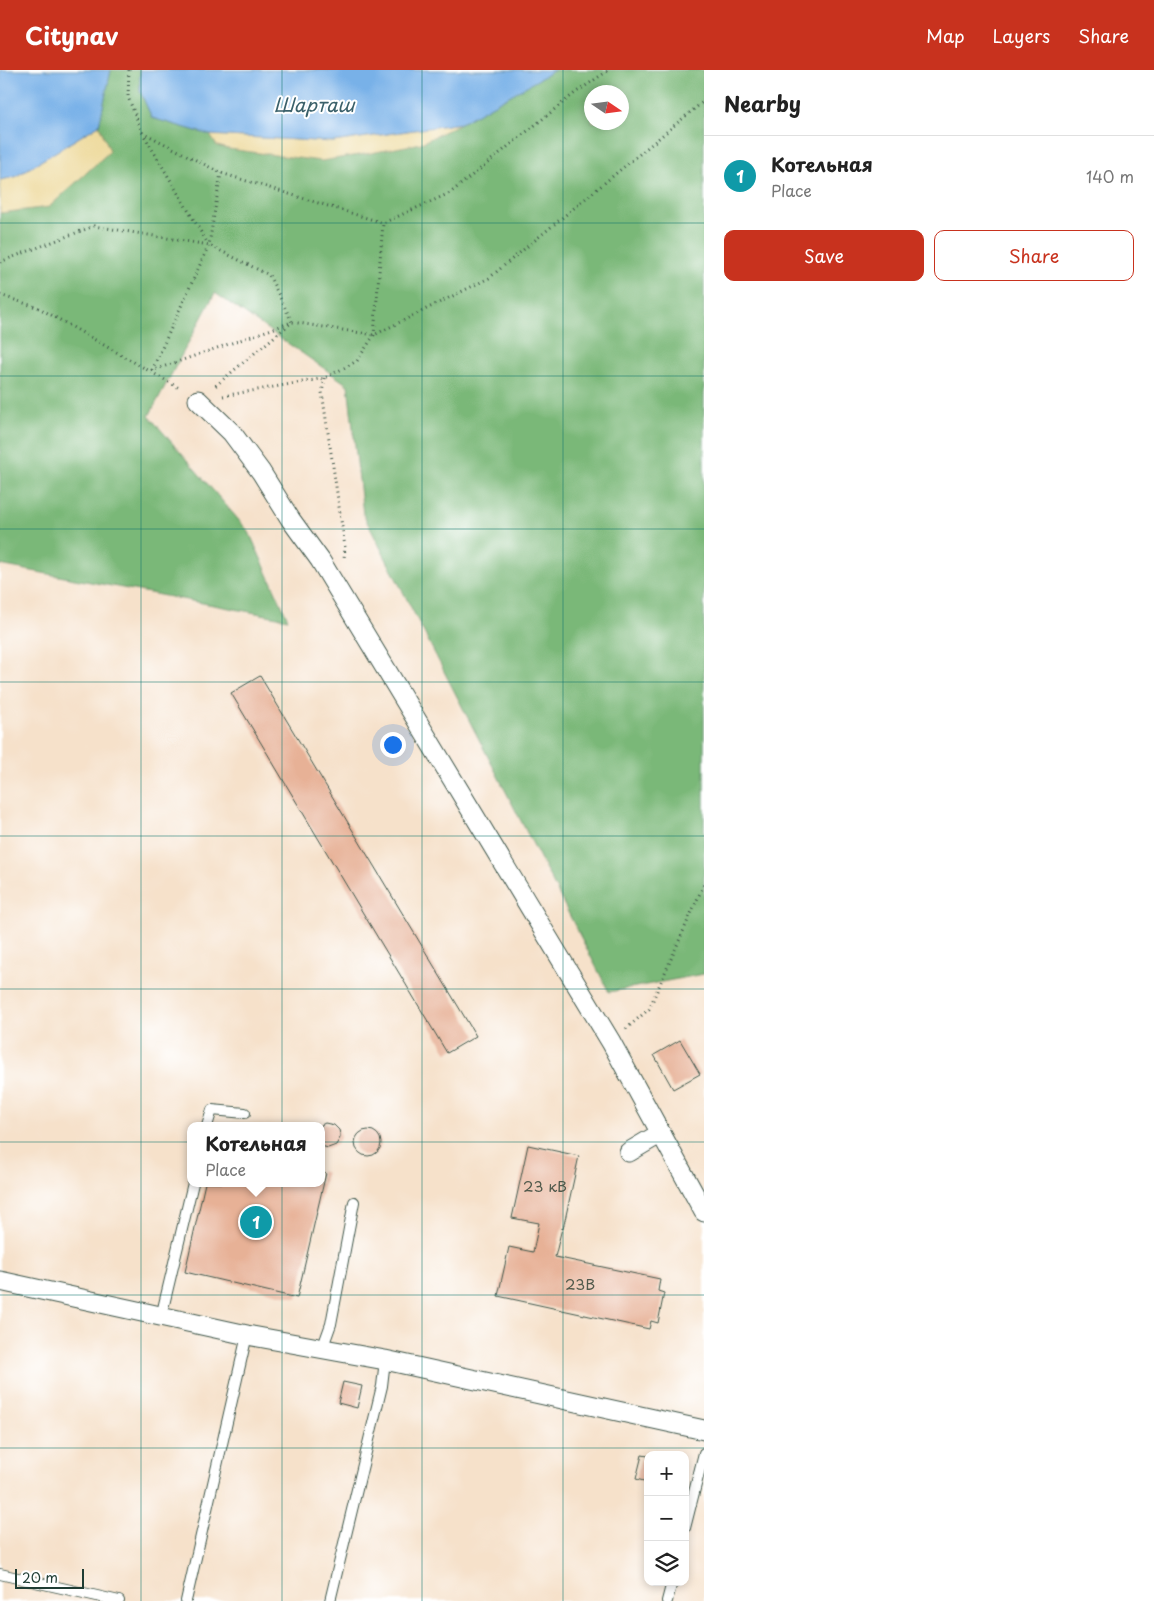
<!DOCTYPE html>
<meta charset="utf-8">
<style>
:root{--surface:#fff;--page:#f2f2f2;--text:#222;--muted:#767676;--line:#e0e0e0;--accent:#c8321e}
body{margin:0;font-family:"Playpen Sans",sans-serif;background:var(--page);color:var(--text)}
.controls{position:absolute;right:15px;bottom:15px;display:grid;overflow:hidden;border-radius:10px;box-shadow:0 2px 8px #0003}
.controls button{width:45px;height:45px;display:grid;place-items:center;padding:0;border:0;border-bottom:1px solid var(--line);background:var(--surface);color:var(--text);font:25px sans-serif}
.compass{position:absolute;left:584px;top:15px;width:45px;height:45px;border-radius:50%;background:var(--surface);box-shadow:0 2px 8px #0003;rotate:103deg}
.scale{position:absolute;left:15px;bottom:12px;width:69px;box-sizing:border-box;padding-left:5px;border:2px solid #1f3d34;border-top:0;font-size:14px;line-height:18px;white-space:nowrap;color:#1f3d34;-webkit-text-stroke:4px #fff;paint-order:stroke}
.you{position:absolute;left:392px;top:674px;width:18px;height:18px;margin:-12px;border:4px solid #fff;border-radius:50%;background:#1a73e8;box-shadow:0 0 0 8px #1a73e833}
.badge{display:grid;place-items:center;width:32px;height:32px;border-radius:50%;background:var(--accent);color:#fff;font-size:16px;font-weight:700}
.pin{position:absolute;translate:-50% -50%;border:2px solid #fff;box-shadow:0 1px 5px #0006}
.popup{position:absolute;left:187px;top:1052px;width:138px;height:65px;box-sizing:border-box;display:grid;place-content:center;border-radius:10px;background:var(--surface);filter:drop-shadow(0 1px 4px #0005);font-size:16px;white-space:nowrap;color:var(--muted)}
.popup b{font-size:19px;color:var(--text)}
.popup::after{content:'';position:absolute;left:50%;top:100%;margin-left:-10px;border:10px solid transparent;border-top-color:var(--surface)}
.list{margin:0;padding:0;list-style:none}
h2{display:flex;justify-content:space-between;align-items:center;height:65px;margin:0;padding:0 20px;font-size:21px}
h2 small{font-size:16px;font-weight:400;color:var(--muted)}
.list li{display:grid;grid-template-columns:32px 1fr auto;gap:15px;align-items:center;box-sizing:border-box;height:80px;padding:0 20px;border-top:1px solid var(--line)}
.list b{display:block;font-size:19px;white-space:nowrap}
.list p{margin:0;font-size:16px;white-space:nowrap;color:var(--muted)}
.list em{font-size:16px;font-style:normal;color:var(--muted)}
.actions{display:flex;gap:10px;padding:15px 20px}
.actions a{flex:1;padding:11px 0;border:1px solid var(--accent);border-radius:10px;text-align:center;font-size:18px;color:var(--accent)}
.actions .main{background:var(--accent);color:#fff}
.icon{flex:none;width:28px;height:28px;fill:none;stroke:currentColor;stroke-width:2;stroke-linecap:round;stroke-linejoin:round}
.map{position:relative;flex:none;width:704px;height:1531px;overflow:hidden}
header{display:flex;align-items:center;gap:30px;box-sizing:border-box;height:70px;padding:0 25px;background:var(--accent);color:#fff}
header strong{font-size:24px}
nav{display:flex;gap:28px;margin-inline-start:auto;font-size:18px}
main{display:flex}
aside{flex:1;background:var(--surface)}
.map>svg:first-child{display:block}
.forest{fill:#7ab878;stroke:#4c7a56;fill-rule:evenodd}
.sand{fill:#eeda9e;stroke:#868c69}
.water{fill:#78b1e8;stroke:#4c778e}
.building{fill:#e7b196}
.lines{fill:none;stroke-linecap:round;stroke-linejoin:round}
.lane-casing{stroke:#3f564a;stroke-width:12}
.street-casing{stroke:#3f564a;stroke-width:21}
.path{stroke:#3f564a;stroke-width:3;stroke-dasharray:1 4;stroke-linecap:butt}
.lane{stroke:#fff;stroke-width:10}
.street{stroke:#fff;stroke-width:19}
.grid{fill:none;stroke:#0f766e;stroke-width:1;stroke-opacity:0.55}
.labels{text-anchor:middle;stroke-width:4;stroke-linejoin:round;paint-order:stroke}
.number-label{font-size:15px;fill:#515a4c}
.water-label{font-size:19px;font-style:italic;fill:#3a606a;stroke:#fff}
</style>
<header>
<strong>Citynav</strong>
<nav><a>Map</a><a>Layers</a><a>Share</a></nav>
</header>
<main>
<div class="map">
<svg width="704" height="1531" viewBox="0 0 704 1531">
<rect width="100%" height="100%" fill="#fff"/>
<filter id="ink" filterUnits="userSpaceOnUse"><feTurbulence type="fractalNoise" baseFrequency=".02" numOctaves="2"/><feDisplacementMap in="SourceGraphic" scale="10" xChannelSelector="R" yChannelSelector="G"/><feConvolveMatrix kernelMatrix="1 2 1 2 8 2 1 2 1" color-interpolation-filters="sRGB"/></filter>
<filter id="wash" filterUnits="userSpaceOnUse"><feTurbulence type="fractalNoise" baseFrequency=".0096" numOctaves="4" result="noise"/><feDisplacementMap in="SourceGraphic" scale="20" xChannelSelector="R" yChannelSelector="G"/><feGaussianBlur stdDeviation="1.12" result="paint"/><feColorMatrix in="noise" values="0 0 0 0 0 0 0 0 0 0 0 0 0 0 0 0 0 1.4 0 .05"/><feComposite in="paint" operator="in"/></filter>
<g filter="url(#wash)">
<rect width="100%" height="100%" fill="#f6e1ca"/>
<path class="forest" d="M111,0H140V21L152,48L210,65L217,76L229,79L321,91L371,83L421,73L461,53L555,0H704V904L609,922L363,444L348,315L215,223L149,346L249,462L288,549L0,495V143L49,137L110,81L99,55ZM592,22H622V52H592Z"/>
<path class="sand" d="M461,53L421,73L371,83L321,91L229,79L217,76L210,65L333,72Z
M99,55L110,81L49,137L0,143V110L15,107Z"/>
<path class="water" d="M0,0H111L99,55L15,107L0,110Z
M140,0H555L461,53L333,72L210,65L152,48L140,21Z"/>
<g id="blocks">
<path class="building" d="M260,606L476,966L447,983L231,623Z
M680,970L700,1004L673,1019L654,985Z
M325,1053L334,1055L339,1060L340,1064V1068L336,1075L328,1078L321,1076V1055Z
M355 1073a13 13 0 1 1 26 0a13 13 0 1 1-26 0Z
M528,1075L579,1086L563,1159L562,1158L555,1187L660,1209L658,1221L664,1223L658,1253L651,1251L649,1259L498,1226L509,1177L533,1182L539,1153L512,1148Z
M321,1101L326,1103L297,1228L185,1202L205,1113H321Z
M343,1312L362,1316L357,1338L338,1333Z
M642,1385L648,1386V1412L636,1409Z"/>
</g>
</g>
<g filter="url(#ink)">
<use href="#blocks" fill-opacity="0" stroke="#3f564a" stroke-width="1"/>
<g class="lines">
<defs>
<path id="lane" d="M207,1056L212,1040L245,1043
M161,1247L193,1113
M322,1279L331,1254L354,1132
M685,1458L704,1383
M0,1504L119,1531
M186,1531L247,1265
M330,1531L382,1316L385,1290
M667,1531L672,1512"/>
<path id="street" d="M198,330L232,363L261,402L291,450L320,490L611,972L704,1142
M629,1082L661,1063
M0,1211L247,1265L385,1290L704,1360"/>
</defs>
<use href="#lane" class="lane-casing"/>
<use href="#street" class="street-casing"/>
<path class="path" d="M129,0L128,27L142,62L208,174
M142,62L221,103L383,153L450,123L575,23L609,0
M0,192L94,156L209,175L269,205L292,252L214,317
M0,225L39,238L181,319
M152,300L209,175L221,103
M151,301L292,252L374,265L489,208L704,31
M325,308L322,322L345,477L344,489
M223,326L325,308L357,291L374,265L383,153
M626,959L649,939L704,814"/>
<use href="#lane" class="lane"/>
<use href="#street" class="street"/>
</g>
</g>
<path class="grid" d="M141,0V1531M282,0V1531M422,0V1531M563,0V1531M0,153H704M0,306H704M0,459H704M0,612H704M0,766H704M0,919H704M0,1072H704M0,1225H704M0,1378H704"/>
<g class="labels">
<g class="number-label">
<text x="545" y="1122">23 кВ</text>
<text x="580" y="1220">23В</text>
</g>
<g class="water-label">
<text x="314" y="42">Шарташ</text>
</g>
</g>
</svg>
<div class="controls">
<button>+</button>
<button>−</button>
<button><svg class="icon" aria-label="layers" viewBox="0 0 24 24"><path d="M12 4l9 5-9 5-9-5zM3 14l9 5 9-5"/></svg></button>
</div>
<svg class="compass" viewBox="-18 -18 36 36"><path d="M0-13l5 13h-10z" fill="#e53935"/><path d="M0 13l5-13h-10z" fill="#767676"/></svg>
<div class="scale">20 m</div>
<div class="you"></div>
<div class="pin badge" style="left:256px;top:1152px;background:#0f9aa8">1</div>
<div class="popup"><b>Котельная</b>Place</div>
</div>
<aside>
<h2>Nearby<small></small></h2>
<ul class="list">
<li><span class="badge" style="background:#0f9aa8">1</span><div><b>Котельная</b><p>Place</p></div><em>140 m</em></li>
</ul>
<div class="actions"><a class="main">Save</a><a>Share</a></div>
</aside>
</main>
